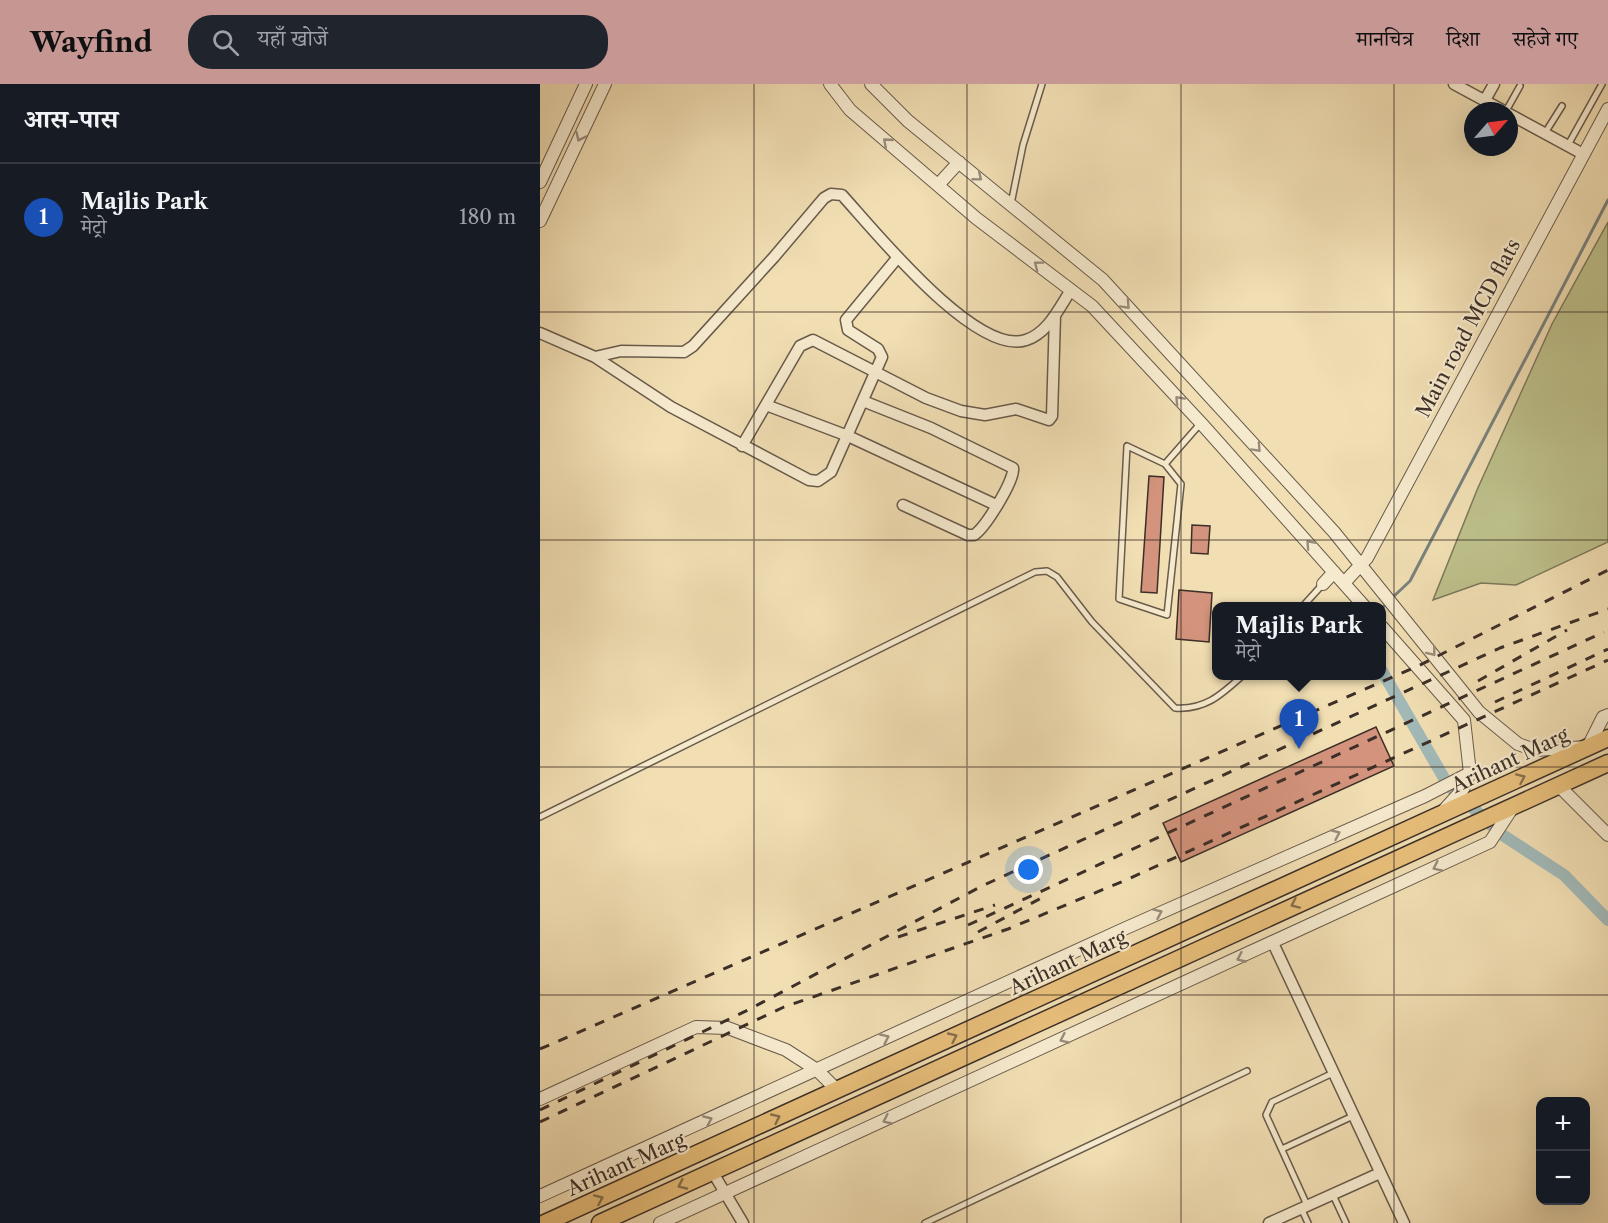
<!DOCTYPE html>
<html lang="hi">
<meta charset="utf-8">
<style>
:root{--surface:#171b24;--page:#20242c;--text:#f1f3f6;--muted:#9ea1a6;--line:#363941;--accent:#c59692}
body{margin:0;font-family:"Libre Caslon Text","Noto Serif Devanagari",serif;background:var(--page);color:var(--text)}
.controls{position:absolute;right:18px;bottom:18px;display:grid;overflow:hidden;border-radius:12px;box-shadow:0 6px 24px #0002}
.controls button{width:54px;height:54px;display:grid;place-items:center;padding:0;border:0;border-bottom:2px solid var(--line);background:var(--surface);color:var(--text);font:30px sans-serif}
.compass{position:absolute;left:924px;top:18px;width:54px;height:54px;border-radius:50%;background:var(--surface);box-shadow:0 6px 24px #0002;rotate:62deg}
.you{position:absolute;left:489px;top:786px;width:21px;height:21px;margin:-15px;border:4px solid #fff;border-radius:50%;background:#1a73e8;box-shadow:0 0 0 9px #1a73e833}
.badge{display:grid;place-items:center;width:39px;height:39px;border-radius:50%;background:var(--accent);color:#fff;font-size:20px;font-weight:700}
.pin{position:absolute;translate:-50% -50px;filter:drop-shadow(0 2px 3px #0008)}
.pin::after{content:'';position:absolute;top:32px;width:21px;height:18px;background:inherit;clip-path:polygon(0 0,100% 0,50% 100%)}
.popup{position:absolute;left:672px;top:518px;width:174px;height:78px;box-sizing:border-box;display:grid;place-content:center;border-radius:12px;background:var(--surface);filter:drop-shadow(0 2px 4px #0005);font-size:20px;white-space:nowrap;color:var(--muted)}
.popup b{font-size:22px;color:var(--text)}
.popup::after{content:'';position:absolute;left:50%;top:100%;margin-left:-12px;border:12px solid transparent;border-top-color:var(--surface)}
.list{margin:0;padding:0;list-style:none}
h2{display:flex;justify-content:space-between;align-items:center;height:78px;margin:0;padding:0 24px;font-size:26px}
h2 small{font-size:20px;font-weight:400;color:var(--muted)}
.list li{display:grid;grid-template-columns:39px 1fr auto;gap:18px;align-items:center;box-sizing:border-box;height:108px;padding:0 24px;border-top:2px solid var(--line)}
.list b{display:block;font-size:22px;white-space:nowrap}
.list p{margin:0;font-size:20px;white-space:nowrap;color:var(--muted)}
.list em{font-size:20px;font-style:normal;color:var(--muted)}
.icon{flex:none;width:33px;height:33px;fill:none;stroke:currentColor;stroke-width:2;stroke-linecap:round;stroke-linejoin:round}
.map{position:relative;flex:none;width:1068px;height:1139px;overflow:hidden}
header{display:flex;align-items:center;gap:36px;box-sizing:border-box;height:84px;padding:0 30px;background:var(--accent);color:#111}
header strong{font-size:28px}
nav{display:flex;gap:33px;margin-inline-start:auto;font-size:21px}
.search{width:420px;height:54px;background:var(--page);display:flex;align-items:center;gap:15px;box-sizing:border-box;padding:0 21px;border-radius:24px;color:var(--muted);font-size:22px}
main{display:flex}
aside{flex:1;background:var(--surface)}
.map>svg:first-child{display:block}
.green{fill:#bdc08b;stroke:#7c785a;stroke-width:1.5}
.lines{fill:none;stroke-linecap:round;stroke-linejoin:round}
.stream{stroke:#79827e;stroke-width:3}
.canal{stroke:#a1b9b8;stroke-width:12}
.building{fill:#d3937c;stroke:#3c2f28;stroke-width:1.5}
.service-casing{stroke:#695b4b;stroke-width:8}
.minor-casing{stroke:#695b4b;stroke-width:13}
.tertiary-casing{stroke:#695b4b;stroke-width:14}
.primary-casing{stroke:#3c2f28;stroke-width:19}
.service{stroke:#f6eace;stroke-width:5}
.minor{stroke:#f6eace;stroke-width:10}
.tertiary{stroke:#f6eace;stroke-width:12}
.primary{stroke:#e8bf7a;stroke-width:16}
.rail{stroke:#3c2f28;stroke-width:3;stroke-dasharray:10 10;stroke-linecap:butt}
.oneway{stroke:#998c7b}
.oneway2{stroke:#89704d}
.grid{fill:none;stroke:#3c2f28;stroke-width:1.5;stroke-opacity:0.55}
.labels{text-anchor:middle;stroke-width:4.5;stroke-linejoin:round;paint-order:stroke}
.street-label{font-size:20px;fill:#3c2f28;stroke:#f6eace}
</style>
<header>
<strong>Wayfind</strong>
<div class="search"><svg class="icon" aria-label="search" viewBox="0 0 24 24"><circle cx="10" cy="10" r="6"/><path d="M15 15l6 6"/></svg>यहाँ खोजें</div>
<nav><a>मानचित्र</a><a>दिशा</a><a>सहेजे गए</a></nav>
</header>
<main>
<aside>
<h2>आस-पास<small></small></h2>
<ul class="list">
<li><span class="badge" style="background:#1a4fb4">1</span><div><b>Majlis Park</b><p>मेट्रो</p></div><em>180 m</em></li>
</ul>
</aside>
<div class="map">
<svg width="1068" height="1139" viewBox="0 0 1068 1139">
<rect width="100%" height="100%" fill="#f1deb3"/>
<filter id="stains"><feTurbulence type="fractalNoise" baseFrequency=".00333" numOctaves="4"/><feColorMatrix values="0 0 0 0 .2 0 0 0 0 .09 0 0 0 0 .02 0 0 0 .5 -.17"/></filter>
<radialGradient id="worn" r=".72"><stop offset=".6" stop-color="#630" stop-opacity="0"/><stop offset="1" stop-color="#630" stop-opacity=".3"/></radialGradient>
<path class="green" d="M1068,138V458L976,501L941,499L893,516L937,406L1012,240Z"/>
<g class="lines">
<path class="stream" d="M852,514L870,497L1068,116
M842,524L848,518"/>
<path class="canal" d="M842,587L908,701L961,750L1024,791L1068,836"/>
</g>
<path class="building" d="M609,392L624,393L617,509L601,508Z
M652,441L670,442L668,470L651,469Z
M639,506L672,509L669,558L636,555Z
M836,643L854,682L641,778L623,739Z"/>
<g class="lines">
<defs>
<path id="service" d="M966,27L980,2
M1005,49L1022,22
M1028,61L1062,0
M471,120L483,61L502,0
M625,380L587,362L579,515L627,531L641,400L625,380L660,340
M763,522L783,500
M0,733L495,488L507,487L517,493L552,538L635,624C665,626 681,611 702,592
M742,1065L813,1032
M793,1111L806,1139
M767,1121L726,1031L732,1018L793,989
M761,1124L768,1139
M385,1139L707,987"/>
<path id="minor" d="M914,0L964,27
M945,16L954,0
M969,30L1043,70
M0,249L55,273L131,323L269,396L278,397L291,388L342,273L338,265L308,246L306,236L358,173
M55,273L81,267L144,268L153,262L234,173L284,114L291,110L302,111C334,146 436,273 486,256C508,249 519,224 531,206
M323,317L391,344L473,384C475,396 445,444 434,451H428L363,421
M226,321L308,352L456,421
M202,362L260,262L273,256L386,314L421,327L445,331L476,325L509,336L512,332L515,231
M733,859L864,1139
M172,1087L203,1139
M729,1139L840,1089"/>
<path id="tertiary" d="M290,0L310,26L436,134L552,222L661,339L824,522
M331,0L368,37L563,196L794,448L939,628L978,660L995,666L1048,663L1063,633L1068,631
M0,98L46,0
M398,101L419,78
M0,137L65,0
M804,499L827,474L1068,25
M783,500L794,488
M1018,701L1068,751
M905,725L923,705L930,689
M0,1015L156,943L188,944L246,966L277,986L297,1006
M0,1112L586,844L885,712L930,689L924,636L842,543
M120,1139L950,758L973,723"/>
<path id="primary" d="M5,1139L1068,654
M60,1139L1068,679"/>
</defs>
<use href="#service" class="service-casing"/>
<use href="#minor" class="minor-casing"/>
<use href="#tertiary" class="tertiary-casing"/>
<use href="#primary" class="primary-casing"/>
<use href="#service" class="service"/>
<use href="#minor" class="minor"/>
<use href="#tertiary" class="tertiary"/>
<use href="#primary" class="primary"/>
<path class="rail" d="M938,597L1027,546
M955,618L1068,565
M428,841L1064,548
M438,848L507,811
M358,853L455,821
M0,965L878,582L1068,486
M0,1026L208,926L442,802L960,564L1068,525
M0,1038L244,923L468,845L586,796L1068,576"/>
</g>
<defs><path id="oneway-chevron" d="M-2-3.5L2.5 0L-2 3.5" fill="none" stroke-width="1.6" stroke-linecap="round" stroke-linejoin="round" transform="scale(1.5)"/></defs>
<g class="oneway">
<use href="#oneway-chevron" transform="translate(40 53) rotate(115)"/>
<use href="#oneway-chevron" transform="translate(347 58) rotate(-139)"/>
<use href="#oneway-chevron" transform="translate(438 93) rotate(39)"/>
<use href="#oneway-chevron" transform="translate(498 181) rotate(-143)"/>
<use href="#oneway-chevron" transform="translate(586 221) rotate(47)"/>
<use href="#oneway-chevron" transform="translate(639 316) rotate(-133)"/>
<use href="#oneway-chevron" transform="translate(717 364) rotate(47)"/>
<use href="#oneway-chevron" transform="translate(770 460) rotate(-132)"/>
<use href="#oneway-chevron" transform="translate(892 568) rotate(52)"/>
<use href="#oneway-chevron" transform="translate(796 750) rotate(-24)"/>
<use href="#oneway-chevron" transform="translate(897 783) rotate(155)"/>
<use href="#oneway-chevron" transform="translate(618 829) rotate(-24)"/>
<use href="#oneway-chevron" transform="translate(701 874) rotate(155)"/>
<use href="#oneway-chevron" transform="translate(345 954) rotate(-25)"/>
<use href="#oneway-chevron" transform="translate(524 955) rotate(155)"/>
<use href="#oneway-chevron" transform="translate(168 1036) rotate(-24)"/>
<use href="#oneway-chevron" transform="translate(347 1036) rotate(155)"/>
</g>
<g class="oneway2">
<use href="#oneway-chevron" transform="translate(981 694) rotate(-24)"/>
<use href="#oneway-chevron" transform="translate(755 820) rotate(156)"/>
<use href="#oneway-chevron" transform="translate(413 953) rotate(-25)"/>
<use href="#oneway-chevron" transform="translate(236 1034) rotate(-25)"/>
<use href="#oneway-chevron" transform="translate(142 1101) rotate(155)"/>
<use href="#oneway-chevron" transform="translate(59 1115) rotate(-24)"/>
</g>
<path class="grid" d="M214,0V1139M427,0V1139M641,0V1139M854,0V1139M0,228H1068M0,456H1068M0,683H1068M0,911H1068"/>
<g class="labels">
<g class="street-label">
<text transform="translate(928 244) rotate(-62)" y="7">Main road MCD flats</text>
<text transform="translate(970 676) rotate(-25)" y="7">Arihant Marg</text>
<text transform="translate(528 878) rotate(-25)" y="7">Arihant Marg</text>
<text transform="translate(86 1080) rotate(-24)" y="7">Arihant Marg</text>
</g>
</g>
<rect width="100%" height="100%" filter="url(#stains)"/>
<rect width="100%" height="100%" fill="url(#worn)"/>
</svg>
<div class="controls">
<button>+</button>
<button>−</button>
</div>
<svg class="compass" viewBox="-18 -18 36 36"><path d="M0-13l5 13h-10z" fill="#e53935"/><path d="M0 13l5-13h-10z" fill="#9ea1a6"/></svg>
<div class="you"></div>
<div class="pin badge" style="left:759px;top:665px;background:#1a4fb4">1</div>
<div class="popup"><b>Majlis Park</b>मेट्रो</div>
</div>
</main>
